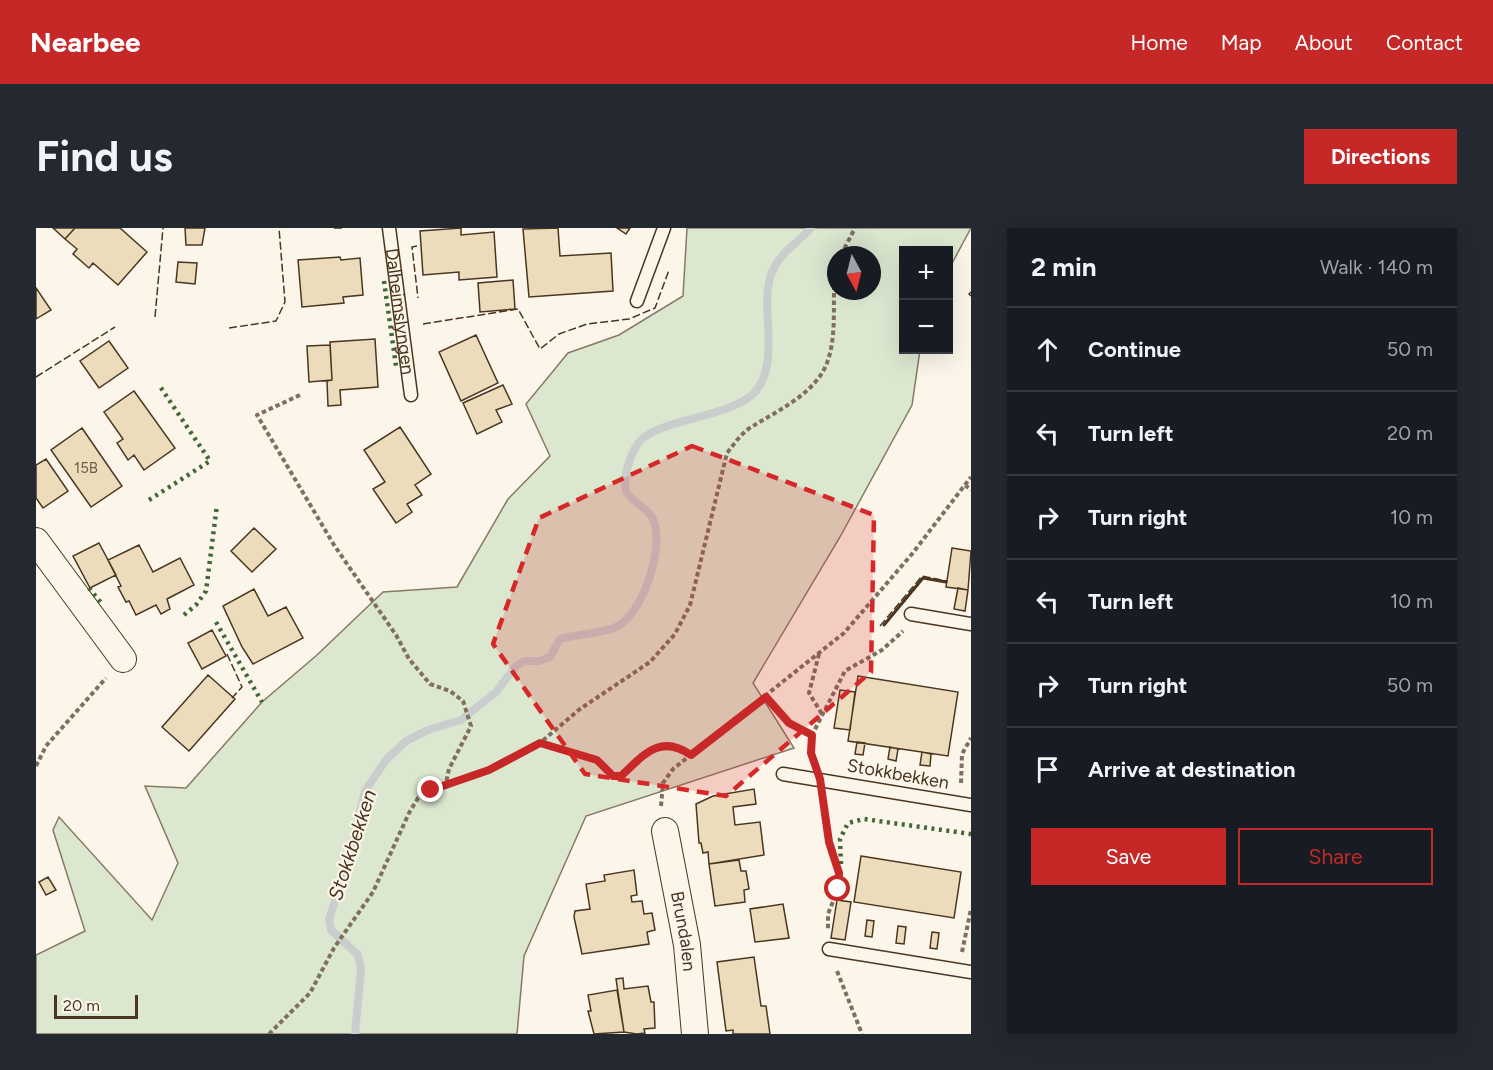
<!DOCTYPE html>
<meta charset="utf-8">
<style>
:root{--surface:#171b24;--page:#242831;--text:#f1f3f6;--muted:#9ea1a6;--line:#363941;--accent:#c62828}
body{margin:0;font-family:Figtree,sans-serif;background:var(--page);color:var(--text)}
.controls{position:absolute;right:18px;top:18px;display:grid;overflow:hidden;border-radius:0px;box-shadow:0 6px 24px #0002}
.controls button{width:54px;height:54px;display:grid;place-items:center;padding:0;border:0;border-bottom:2px solid var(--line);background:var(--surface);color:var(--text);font:30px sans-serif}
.compass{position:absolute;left:791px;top:18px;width:54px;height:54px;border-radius:50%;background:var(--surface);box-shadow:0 6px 24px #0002;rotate:173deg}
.scale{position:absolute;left:18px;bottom:15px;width:84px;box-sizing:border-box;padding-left:6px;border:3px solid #4a3520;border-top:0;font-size:16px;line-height:21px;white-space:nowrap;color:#4a3520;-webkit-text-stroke:4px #fbf6e9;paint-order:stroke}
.stop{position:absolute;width:18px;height:18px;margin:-14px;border:4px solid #c62828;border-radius:50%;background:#fff}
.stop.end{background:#c62828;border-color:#fff;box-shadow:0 2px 6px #0008}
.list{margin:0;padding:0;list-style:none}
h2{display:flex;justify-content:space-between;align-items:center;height:78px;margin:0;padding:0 24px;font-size:26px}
h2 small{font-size:20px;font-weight:400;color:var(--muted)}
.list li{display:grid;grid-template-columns:39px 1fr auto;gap:18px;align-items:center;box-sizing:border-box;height:84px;padding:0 24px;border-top:2px solid var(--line)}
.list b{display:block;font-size:22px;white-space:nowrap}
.list em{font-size:20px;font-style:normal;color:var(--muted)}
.actions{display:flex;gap:12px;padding:18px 24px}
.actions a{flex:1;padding:14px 0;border:2px solid var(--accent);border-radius:0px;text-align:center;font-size:21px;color:var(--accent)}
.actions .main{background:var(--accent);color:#fff}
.icon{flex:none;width:33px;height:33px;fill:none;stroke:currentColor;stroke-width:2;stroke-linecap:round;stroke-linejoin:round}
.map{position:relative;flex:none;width:935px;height:806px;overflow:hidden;border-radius:0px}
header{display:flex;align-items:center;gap:36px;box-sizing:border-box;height:84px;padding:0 30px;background:var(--accent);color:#fff}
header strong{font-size:28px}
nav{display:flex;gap:33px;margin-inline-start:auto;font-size:21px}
.intro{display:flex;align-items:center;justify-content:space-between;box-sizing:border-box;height:144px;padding:0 36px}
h1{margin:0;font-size:42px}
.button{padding:15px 27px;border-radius:0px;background:var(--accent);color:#fff;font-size:21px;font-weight:700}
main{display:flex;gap:36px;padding:0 36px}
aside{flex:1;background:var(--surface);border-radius:0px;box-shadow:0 6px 24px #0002}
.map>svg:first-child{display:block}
.green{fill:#dce7d0;stroke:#887966;stroke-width:1.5;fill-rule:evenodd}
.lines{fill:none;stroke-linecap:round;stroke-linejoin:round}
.stream{stroke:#c9cecd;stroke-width:8}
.building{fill:#ecdcbc;stroke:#4a3520;stroke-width:1.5}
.lane-casing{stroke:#4a3520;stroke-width:15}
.street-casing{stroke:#4a3520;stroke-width:28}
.path{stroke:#7f6f5c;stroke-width:4;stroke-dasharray:4.5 3;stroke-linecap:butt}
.lane{stroke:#fbf6e9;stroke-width:12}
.street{stroke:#fbf6e9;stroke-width:26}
.hedge{stroke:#436837;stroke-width:4.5;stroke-dasharray:3 4.5;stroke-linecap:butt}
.fence{stroke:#4a3520;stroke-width:1.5;stroke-dasharray:8 3;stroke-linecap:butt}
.wall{stroke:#4a3520;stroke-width:3}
.route{stroke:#c62828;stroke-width:8}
.marked{fill:#d62828;fill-opacity:0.2;stroke:#d62828;stroke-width:4.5;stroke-dasharray:12 8;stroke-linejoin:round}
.labels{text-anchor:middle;stroke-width:4.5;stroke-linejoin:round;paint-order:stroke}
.number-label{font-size:15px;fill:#725f47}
.street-label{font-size:18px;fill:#4a3520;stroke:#fbf6e9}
.water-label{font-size:20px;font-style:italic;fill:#4a3520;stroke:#fbf6e9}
</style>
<header>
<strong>Nearbee</strong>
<nav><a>Home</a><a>Map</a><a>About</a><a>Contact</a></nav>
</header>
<div class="intro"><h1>Find us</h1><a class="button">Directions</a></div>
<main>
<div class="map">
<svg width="935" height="806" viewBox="0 0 935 806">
<rect width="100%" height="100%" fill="#fbf6e9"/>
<path class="green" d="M651,0H935L913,41L912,22H868V122H884L876,177L804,309L717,455L758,520L550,588L488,728L481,806H0V727L49,703L17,602L23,589L116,692L142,635L109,558L150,560L226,474L281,427L347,364L421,359L472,271L514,228L490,176L532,125L583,107L647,68ZM800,27H836V63H800Z"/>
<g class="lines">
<path class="stream" d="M319,806L325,741L322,727L295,702L293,691L313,630L329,563L350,532L370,513L392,502L425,492L460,464L479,439L488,433H503L514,429L524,411C541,406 562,406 578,400C607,389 629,318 617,291C612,280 597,275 591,265C585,253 594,228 601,217C615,192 690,190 716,167C747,139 722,78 736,44C744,24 762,15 775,0"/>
</g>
<path class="building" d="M17,0H39L29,11Z
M39,0H84L111,24L82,57L57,35L53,40L37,26L41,21L29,11Z
M149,0H169L166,17H150Z
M425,0V7L458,4L461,49L423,52V44L387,47L384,3Z
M522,0L524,28L575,25L577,63L493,69L487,1Z
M581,0H594L590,6Z
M304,29L305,32L324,30L327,67L307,69L308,75L266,79L262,32Z
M142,34L161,35L159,56L140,54Z
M477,52L479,81L444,84L442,55Z
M0,60L15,82L0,91Z
M440,107L462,155L425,173L403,124Z
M339,111L342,159L304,162L305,177L292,178L291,153L296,152L294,114Z
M73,113L92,140L63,160L44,133Z
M294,117L296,152L273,154L271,118Z
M467,157L476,176L460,182L466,194L441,206L427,175Z
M98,163L139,220L108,242L98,227L92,232L81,215L87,211L68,184Z
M364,199L395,246L379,257L386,267L371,276L376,284L360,295L337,261L349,254L328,222Z
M46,200L86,258L55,279L15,222Z
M10,231L32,263L7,280L0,270V237Z
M218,300L240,321L216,344L195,323Z
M63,315L80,347L54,360L37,328Z
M103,317L117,344L144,330L158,357L131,371L134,381L125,386L120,377L100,387L93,373L90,374L82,359L85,358L72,332Z
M916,320L935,323L932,362L910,359Z
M922,360L932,362L929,383L918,381Z
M218,361L232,388L250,379L267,410L217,436L206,419L187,378Z
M176,402L190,428L166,441L152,415Z
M172,447L199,471L153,523L126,499Z
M822,448L922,464L912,528L812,513Z
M804,462L819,464L814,502L798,500Z
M821,514L829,515L827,527L819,526Z
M854,519L862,521L860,533L852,531Z
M886,524L895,526L894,538L884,537Z
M718,561L720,576L697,579L699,597L724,594L728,627L673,636L672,624L667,625L665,615H663L660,576L677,568Z
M825,628L925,644L918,690L818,674Z
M703,632L705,643H710L713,661L708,662L709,674L679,678L673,636Z
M598,642L601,667L595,668L596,674L606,673L608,686L616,685L619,702L611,704L613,716L546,726L538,689L539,683L554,681L550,656L569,653L568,647Z
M12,649L20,662L10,667L3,654Z
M801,672L815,674L809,712L795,710Z
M747,676L753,710L719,714L714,681Z
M831,692L838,693L836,709L829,708Z
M862,698L870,699L868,716L860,715Z
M896,704L903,705L901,721L894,720Z
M718,729L725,778H730L734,806H697V802L690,803L681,734Z
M587,750L588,761L612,758L615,774H618L619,800L608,801L609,805L601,806L588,804L580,751Z
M581,762L588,804L558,806L552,783H555L552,767Z"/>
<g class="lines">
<defs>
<g id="lane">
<path id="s1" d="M353,0L375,167"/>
<path d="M601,73L628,0"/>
<path d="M875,386L935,396"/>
<path d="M747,546L935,577"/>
<path d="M793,721L935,744"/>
</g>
<g id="street">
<path d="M0,313L87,431"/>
<path id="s2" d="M629,603L651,717L659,806"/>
</g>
</defs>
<use href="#lane" class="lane-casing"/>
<use href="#street" class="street-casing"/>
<path class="path" d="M805,27L819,0
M264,167L221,187L298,317L360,407L373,431L394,456L414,463L427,473L435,498L413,541L410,555
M929,257L935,262
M783,426L773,465L786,486
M730,469L753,495L776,507
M504,515L561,532L577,548H585C607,528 623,505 655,527
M777,530L774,516L776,507L809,443L846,422L867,403
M0,538L10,518L70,450
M925,555L926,526L935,510
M788,572L793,614L803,645L802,661L792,686V701
M625,578L627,555L637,541L808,405L876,326L935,249
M926,724L935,681
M801,743L826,806
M233,806L274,765L298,720L337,664L373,585L382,570L410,555L453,542L498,520L544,481L614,434L639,406L654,377L691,225C699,215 706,204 717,198C743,182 782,164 792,132C802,102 795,69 800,39"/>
<use href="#lane" class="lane"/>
<use href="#street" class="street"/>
<path class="hedge" d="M348,53L360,138
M113,272L174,233L123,157
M53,360L66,376
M148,387L160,377L170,363L181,277
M180,394L226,474
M805,636L804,611L812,595L828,591L935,606"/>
<path class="fence" d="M298,0H309
M381,18L376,19L382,70
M935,64L933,66L935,68
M119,89L127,0
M387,96L482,81L504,121L523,106L551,96L593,91L619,80L633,42
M193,100L240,93L249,74L243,0
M0,149L79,99
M844,398L886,348L911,353
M191,426L206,459L196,470"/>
<path class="wall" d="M848,397L887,350L910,354"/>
</g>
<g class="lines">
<path class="route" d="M395,562L453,542L504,515L561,532L577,548H585C607,528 623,505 655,527L730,469L753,495L776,507L775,525L784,551L793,614L803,645L802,661"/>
</g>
<path class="marked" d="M656,218L838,287L835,444L690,568L549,546L457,416L503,290Z"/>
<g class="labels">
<g class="number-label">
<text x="50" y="245">15B</text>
</g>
<g class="street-label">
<text dy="6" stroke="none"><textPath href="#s1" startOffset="84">Dalheimslyngen</textPath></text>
<text transform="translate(862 546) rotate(10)" y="6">Stokkbekken</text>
<text dy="6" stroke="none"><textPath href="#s2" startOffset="102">Brundalen</textPath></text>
</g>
<g class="water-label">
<text transform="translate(316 617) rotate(-72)" y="7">Stokkbekken</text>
</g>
</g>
</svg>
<div class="controls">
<button>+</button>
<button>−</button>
</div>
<svg class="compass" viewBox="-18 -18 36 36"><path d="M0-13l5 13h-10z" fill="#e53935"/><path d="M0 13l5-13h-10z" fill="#9ea1a6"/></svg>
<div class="scale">20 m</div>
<div class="stop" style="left:802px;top:661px"></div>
<div class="stop end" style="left:395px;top:562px"></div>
</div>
<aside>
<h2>2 min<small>Walk · 140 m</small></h2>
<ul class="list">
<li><svg class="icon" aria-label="ahead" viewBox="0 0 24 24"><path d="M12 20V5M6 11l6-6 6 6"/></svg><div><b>Continue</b></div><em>50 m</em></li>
<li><svg class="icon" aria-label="left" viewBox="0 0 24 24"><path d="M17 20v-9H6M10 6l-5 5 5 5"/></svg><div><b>Turn left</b></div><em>20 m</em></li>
<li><svg class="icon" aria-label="right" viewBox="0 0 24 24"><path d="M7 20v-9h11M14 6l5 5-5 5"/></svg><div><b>Turn right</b></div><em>10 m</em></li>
<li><svg class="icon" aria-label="left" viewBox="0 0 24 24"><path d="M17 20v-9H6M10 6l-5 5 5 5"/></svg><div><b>Turn left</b></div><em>10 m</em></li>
<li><svg class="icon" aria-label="right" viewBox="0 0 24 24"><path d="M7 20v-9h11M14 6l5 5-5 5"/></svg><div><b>Turn right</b></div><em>50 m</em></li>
<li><svg class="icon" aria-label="arrive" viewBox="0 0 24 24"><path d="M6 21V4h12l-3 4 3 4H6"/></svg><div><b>Arrive at destination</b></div></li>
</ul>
<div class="actions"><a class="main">Save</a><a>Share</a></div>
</aside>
</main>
